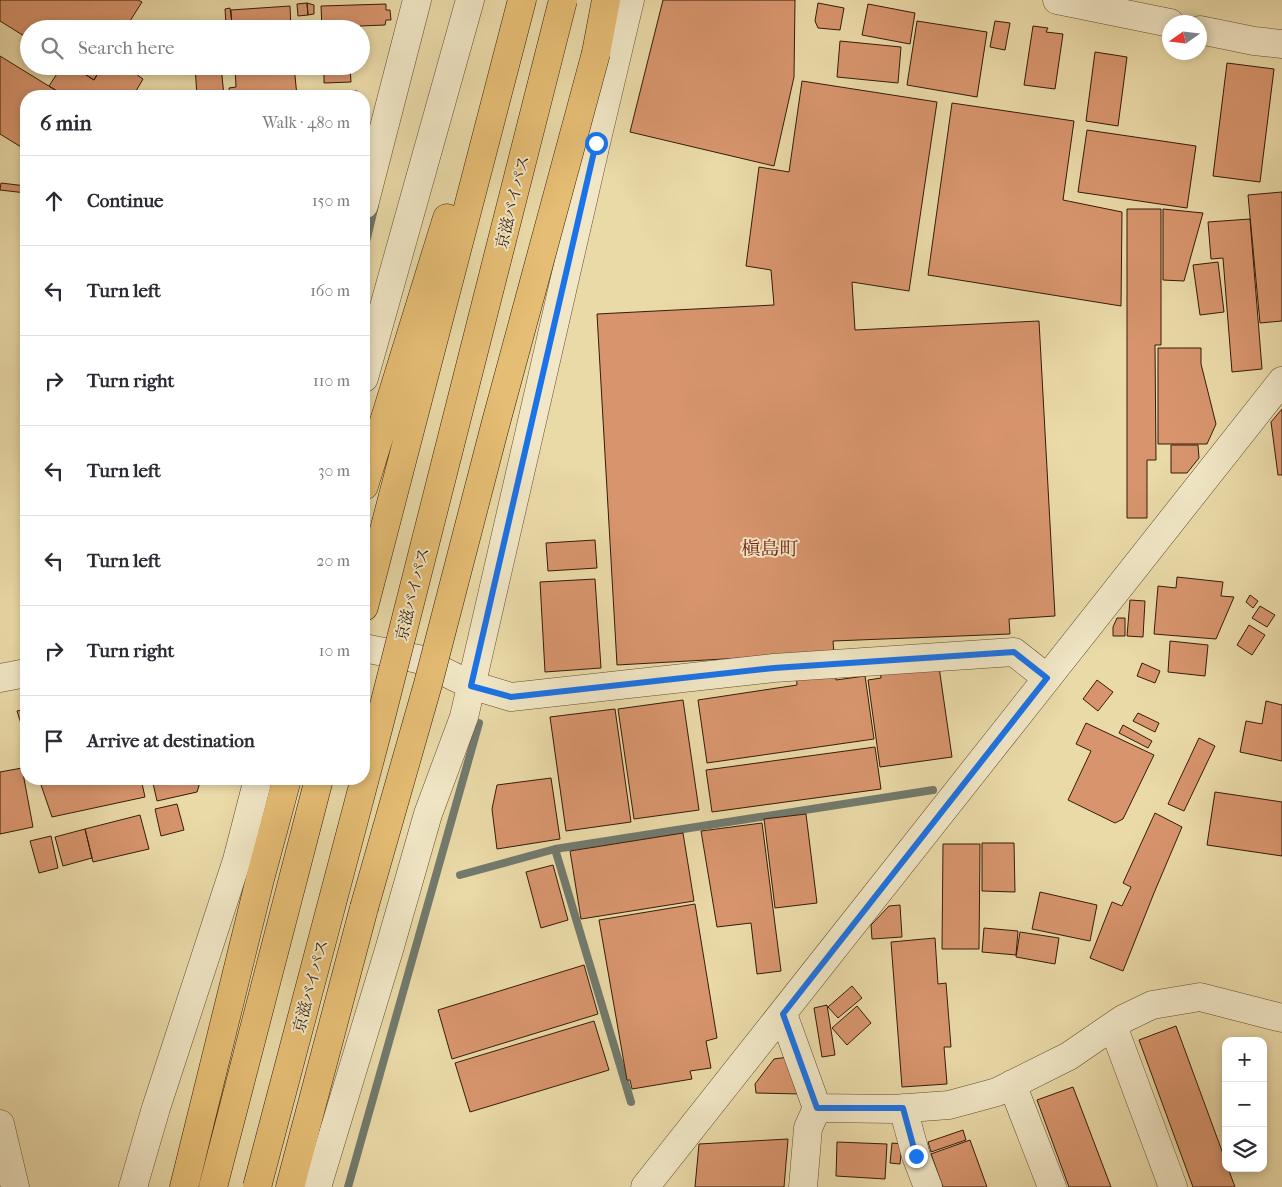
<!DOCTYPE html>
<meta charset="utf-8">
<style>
:root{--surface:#fff;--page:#f2f2f3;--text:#2b2b33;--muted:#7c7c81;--line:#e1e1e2}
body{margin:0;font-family:"IM FELL French Canon","Noto Serif JP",serif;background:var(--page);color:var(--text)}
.controls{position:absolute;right:15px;bottom:15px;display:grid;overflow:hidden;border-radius:10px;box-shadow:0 2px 8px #0003}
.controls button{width:45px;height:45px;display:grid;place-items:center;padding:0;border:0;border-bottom:1px solid var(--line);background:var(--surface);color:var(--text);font:25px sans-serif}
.compass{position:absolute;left:1162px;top:15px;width:45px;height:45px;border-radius:50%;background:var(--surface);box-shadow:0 2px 8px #0003;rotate:256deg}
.stop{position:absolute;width:15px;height:15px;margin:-11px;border:4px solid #1a73e8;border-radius:50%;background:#fff}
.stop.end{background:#1a73e8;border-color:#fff;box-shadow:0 1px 5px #0008}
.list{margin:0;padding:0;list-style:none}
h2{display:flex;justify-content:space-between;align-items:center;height:65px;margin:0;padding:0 20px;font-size:21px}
h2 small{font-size:16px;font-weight:400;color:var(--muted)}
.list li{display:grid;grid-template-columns:32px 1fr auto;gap:15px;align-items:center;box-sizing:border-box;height:90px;padding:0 20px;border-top:1px solid var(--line)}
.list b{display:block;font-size:19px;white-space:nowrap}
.list em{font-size:16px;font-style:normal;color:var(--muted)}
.icon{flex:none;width:28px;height:28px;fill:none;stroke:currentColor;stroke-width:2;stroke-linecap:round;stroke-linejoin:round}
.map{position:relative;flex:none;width:1282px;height:1187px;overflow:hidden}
.search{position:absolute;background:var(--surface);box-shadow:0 2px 8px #0003;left:20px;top:20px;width:350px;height:55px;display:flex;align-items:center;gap:12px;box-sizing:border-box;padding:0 18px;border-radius:28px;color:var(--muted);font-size:19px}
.panel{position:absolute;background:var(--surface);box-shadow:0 2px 8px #0003;left:20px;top:90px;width:350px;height:695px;border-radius:20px}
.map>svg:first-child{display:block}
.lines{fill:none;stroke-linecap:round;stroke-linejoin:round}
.stream{stroke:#727a6d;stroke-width:8}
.building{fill:#d8956d;stroke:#351b08}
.minor-casing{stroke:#624b30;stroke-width:29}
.highway-casing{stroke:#351b08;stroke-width:29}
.minor{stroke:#f1e7c6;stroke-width:28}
.highway{stroke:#e5bd74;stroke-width:28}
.highway-bridge-casing{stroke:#351b08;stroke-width:29;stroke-linecap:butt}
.highway-bridge{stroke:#e5bd74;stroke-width:28}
.route{stroke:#1a73e8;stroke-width:6}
.labels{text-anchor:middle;stroke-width:4;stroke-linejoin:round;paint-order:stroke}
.street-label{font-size:16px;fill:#351b08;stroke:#f1e7c6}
.quarter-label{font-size:19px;fill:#7a1f14;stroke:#f1e7c6}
</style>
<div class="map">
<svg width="1282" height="1187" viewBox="0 0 1282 1187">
<rect width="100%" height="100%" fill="#eadaa8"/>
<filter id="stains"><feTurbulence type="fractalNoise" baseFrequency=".004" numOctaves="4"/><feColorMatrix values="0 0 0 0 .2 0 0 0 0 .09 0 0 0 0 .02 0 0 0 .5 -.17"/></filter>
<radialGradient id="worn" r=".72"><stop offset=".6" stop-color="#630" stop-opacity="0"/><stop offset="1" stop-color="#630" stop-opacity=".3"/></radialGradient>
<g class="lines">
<path class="stream" d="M364,250L375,205
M555,849L631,1102
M460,875L555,849L933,790
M348,1187L479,723"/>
</g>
<path class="building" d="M0,0H138L142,2L125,29H29V39L0,21Z
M663,0H795L794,77L774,166L630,132Z
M307,3L308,15L298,16L297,4Z
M307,3L314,5V14L308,15Z
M818,3L844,8L840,30L818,28L815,21Z
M386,4V10H390L391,20H386L385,25L360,26V29H322L321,6Z
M868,4L915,13L910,44L862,35Z
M290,6L291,29H232L231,10Z
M230,8L232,23L226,24L225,9Z
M917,21L987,32L977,97L907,85Z
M995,21L1010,23L1005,50L990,47Z
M1033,26L1048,28L1046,32L1063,34L1055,89L1024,85Z
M840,41L901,47L898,83L837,77Z
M1095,52L1127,57L1118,126L1086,121Z
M0,56L65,96H26V150L0,134Z
M1227,63L1274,69L1260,182L1213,176Z
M62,66H72L94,80L102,66H140L136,74L143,79L133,96H65L49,86Z
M72,66H102L94,80Z
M195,66H221L224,96H197Z
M235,66H294L297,96H230L229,88L236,87Z
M324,66H350L351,82L324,83Z
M802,81L937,102L909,291L852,282L855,330L1039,321L1055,616L1009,619L1010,634L833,641L836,680L865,676L874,739L707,763L698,700L797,685L795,655L617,665L597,314L774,305L771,270L746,266L759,167L789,172Z
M357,91L358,96H326V93Z
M952,103L1074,121L1063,200L1122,212L1121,306L928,275Z
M1087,130L1196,146L1187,208L1078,192Z
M1,183L26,186V193L0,190Z
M1282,192V321L1260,323L1248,195Z
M1127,209H1161V345H1155L1156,460H1147V518H1127Z
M1163,209L1203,213L1184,281L1163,280Z
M1250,219L1262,369L1232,372L1223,258L1211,259L1208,222Z
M1218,262L1224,312L1200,315L1193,265Z
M1158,348H1201V364L1216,424L1207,444H1158Z
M1282,409V475H1278L1271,422Z
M1171,445H1198L1199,458L1187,473H1171Z
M595,540L597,568L548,571L546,543Z
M1177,577L1223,582L1221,596L1234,597L1216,639L1154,634L1158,586L1176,588Z
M595,579L601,668L545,672L540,582Z
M1250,595L1258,601L1253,608L1246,602Z
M1130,600L1145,601L1143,637L1127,636Z
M1260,606L1275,615L1267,627L1252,618Z
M1117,618H1125V636H1113V627Z
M1249,625L1265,635L1252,655L1237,645Z
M1170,641L1208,645L1205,676L1168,672Z
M938,660L952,757L880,767L868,680L881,678L880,668Z
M1142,663L1160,671L1155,683L1137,676Z
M1097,680L1113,692L1098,711L1083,699Z
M683,700L699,810L634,819L618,709Z
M1266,701L1282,705V761L1240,752L1246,721L1262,724Z
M26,703V739L17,711L25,709V704Z
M615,709L631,822L566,831L550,717Z
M1138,713L1159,723L1155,732L1133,721Z
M1086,723L1154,755L1123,819L1115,823L1068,800L1091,751L1076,744Z
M1123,725L1152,741L1148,748L1119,733Z
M1199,738L1215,746L1184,811L1168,804Z
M875,747L881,789L712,812L706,770Z
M22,768L33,827L0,834V772Z
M551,778L560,839L497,849L492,809L497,785Z
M39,779H141L145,797L52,817Z
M152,779H201L197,792L157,801Z
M1215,792L1282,802V856L1207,845Z
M177,804L184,830L161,836L155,809Z
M1155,813L1182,827L1154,893L1123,971L1090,958L1112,902L1122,906L1131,887L1123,883Z
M806,814L817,903L775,908L764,819Z
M140,815L149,849L93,862L85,829Z
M762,823L781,971L757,974L751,923L717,927L701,831Z
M85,829L92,858L63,866L55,837Z
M683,833L694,901L581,919L570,851Z
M51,836L58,868L39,873L30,841Z
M982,843H1014L1015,892L982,891Z
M943,844H980L979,949H942Z
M553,865L568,920L541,928L526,872Z
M1040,892L1097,905L1090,941L1032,929Z
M695,904L717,1038L706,1041L711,1068L690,1071L692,1079L632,1089L630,1080H627L599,920Z
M900,905L902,937L872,939L871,925L889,906Z
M984,928L1018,931L1016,955L982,952Z
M1020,932L1059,938L1055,964L1016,957Z
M935,938L938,984L946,983L951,1047H944L947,1084L902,1087L891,942Z
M584,965L598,1014L452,1059L438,1010Z
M852,986L862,998L838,1018L828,1007Z
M827,1005L835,1055L822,1057L814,1008Z
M857,1006L871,1023L847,1045L832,1028Z
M594,1021L609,1070L470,1112L455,1063Z
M1176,1026L1226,1162V1168H1228L1235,1187H1193L1139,1040Z
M788,1057L801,1094L756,1093L755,1084L774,1059Z
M1073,1087L1111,1187H1069L1037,1100Z
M963,1130L966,1140L931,1152L928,1142Z
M788,1139L784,1187H695L699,1144Z
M970,1140L987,1187H943L931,1154Z
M837,1142L887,1144L885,1179L836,1176Z
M892,1143L902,1144L900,1164L890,1163Z"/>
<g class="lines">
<defs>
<path id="minor" d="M1057,0L1170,23
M1200,30L1254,41L1282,44
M364,205L417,0
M364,378L470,0
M364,648L418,659L471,685L511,697L774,668L1014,652L1047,678
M0,678L26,673
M783,1014L817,1108L808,1128L803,1187
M1113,1026L1173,1187
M1012,1084L1052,1187
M817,1108L894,1109L949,1105L997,1092L1069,1056L1123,1019L1152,1005L1200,997L1282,1018
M903,1108L916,1156L928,1187
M0,1124L15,1187
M133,1187L156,1108L237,860L258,779
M317,1187L389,950L428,814L464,717L596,143L630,0
M645,1187L1282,381"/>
<path id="highway" d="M596,53L606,0
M364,486L447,218
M364,607L522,0
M184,1187L260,879L287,779
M213,1187L319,779
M290,1187L364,908"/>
</defs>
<use href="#minor" class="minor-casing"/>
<use href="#highway" class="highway-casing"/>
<use href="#minor" class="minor"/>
<use href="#highway" class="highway"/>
<defs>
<path id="highway-bridge" d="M364,908L428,684L495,426L596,53
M257,1187L378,729L563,0"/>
</defs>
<use href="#highway-bridge" class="highway-bridge-casing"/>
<use href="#highway-bridge" class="highway-bridge"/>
</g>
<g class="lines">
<path class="route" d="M596,143L471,686L511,697L774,668L1014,652L1047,678L783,1014L817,1108H903L916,1156"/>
</g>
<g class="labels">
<g class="street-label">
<text transform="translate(512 202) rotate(-76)" y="6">京滋バイパス</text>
<text transform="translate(412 594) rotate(-76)" y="6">京滋バイパス</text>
<text transform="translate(310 986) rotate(-75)" y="6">京滋バイパス</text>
</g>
<g class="quarter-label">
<text x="770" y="555">槇島町</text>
</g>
</g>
<rect width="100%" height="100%" filter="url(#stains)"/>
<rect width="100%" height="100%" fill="url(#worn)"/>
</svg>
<div class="controls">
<button>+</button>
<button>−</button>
<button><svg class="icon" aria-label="layers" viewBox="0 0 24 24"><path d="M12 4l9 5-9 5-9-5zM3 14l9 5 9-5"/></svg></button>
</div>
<svg class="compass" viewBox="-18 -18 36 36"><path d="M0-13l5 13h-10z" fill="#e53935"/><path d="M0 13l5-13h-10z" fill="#7c7c81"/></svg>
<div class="stop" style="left:596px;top:143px"></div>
<div class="stop end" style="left:916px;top:1156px"></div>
<div class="search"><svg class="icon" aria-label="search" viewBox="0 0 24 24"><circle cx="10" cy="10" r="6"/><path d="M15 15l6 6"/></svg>Search here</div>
<section class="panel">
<h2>6 min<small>Walk · 480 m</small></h2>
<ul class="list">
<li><svg class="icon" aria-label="ahead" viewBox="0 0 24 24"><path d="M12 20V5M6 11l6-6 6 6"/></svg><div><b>Continue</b></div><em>150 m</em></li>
<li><svg class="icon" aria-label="left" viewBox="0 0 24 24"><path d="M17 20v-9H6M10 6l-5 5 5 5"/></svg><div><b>Turn left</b></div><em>160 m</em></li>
<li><svg class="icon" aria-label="right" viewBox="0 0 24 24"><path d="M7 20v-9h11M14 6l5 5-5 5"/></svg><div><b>Turn right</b></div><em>110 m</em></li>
<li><svg class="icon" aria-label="left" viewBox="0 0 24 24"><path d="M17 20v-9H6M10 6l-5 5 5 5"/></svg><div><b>Turn left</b></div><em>30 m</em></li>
<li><svg class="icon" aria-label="left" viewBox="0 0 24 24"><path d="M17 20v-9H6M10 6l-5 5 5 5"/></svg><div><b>Turn left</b></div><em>20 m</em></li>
<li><svg class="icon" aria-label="right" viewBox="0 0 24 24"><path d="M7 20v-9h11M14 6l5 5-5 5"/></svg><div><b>Turn right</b></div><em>10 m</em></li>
<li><svg class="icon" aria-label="arrive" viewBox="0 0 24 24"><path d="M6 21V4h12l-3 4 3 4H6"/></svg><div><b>Arrive at destination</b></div></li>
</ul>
</section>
</div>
